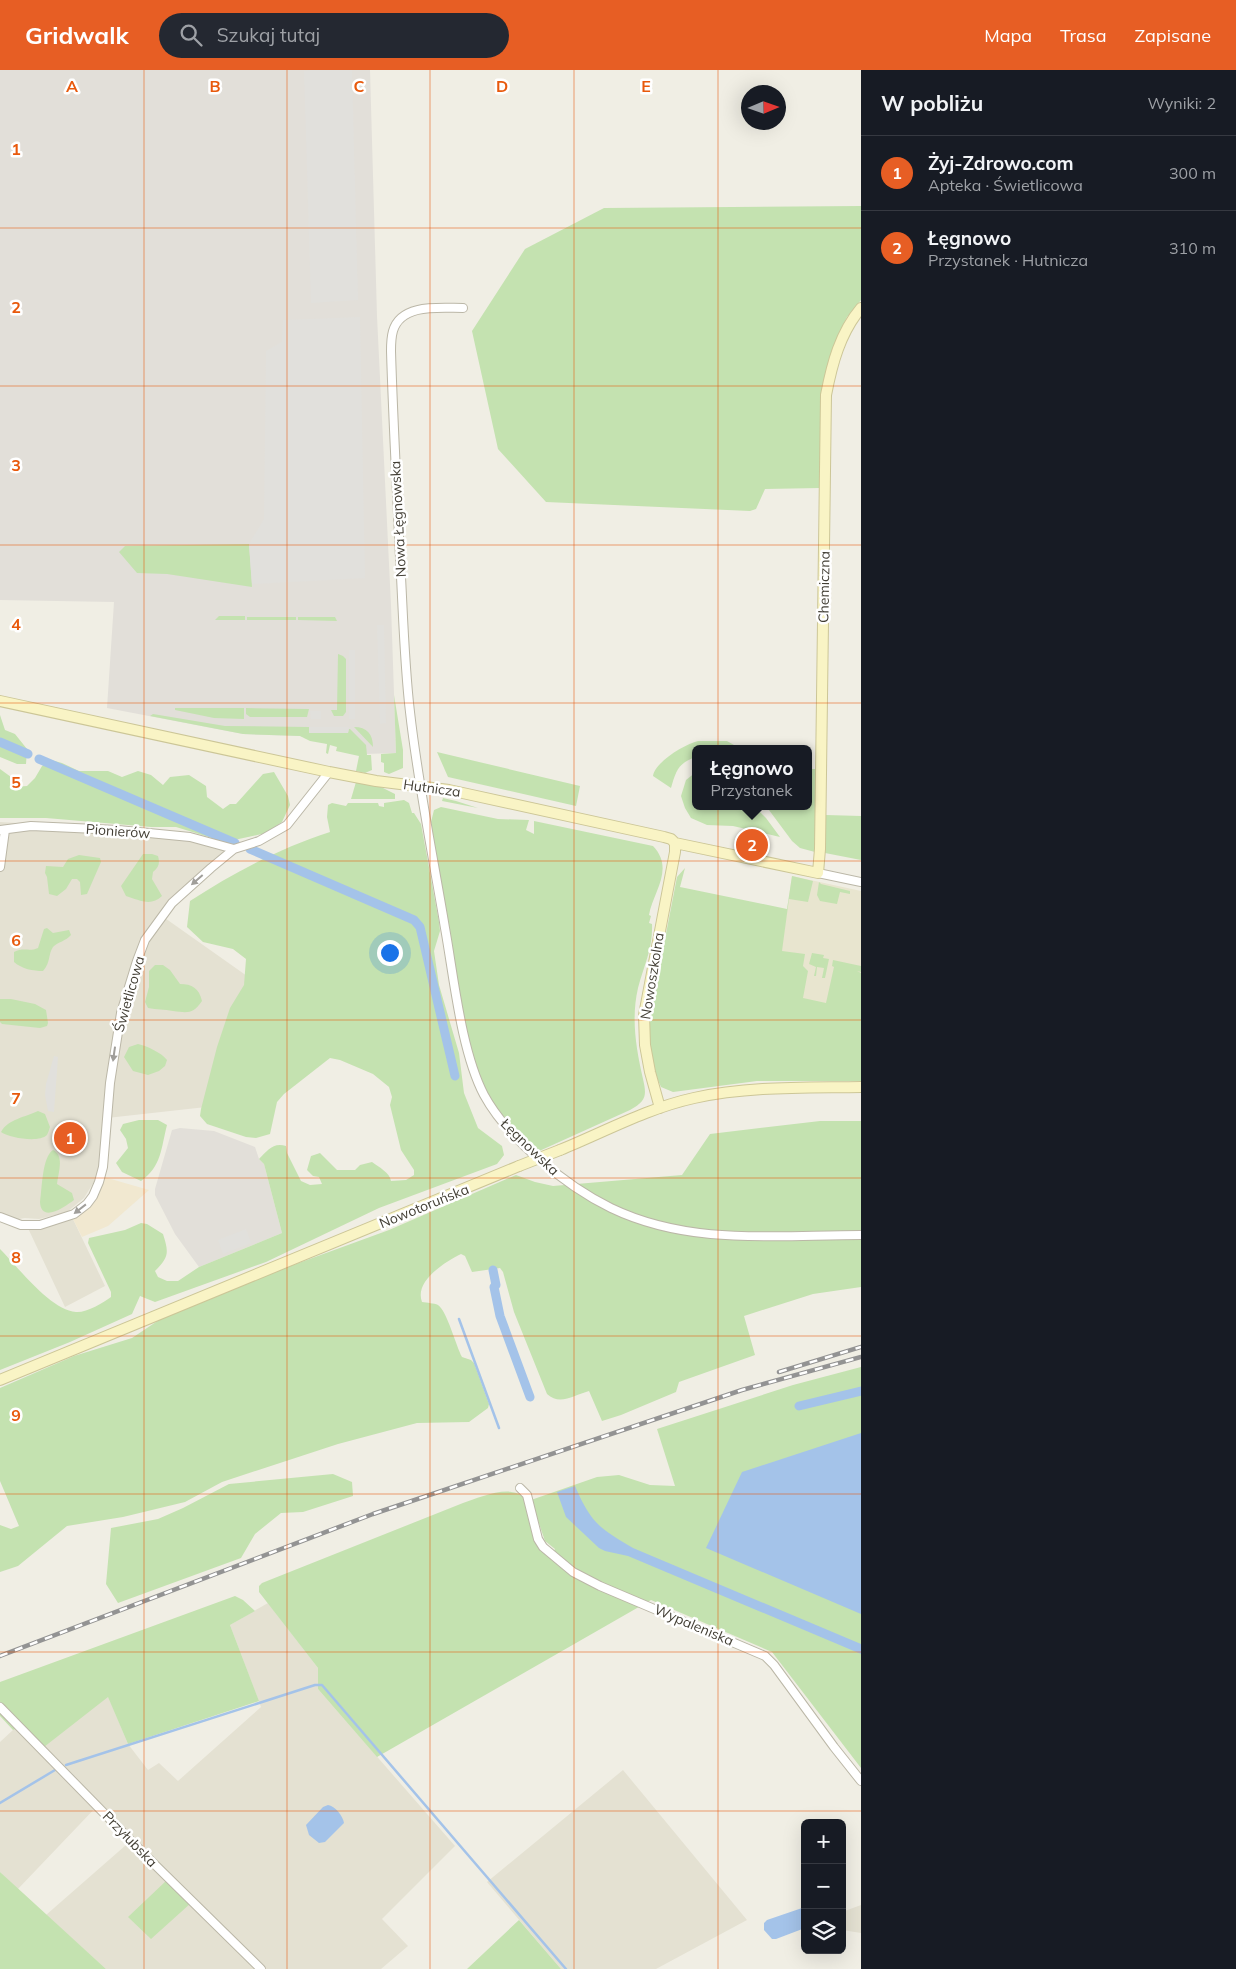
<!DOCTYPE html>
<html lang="pl">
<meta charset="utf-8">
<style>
:root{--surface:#171b24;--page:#242831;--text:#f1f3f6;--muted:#9ea1a6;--line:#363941;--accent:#e75e24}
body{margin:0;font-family:Mulish,sans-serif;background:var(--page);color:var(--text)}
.controls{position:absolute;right:15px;bottom:15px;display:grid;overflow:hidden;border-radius:8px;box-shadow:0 5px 20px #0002}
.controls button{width:45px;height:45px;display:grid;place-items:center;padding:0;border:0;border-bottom:1px solid var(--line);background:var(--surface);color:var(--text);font:25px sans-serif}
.compass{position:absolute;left:741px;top:15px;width:45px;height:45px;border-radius:50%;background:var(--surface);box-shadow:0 5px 20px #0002;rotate:88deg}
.you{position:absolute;left:389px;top:882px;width:18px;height:18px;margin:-12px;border:4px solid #fff;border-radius:50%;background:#1a73e8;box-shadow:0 0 0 8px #1a73e833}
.badge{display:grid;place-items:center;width:32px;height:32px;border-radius:50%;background:var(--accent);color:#fff;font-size:16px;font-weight:700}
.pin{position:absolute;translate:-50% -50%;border:2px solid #fff;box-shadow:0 1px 5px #0006}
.popup{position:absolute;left:692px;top:675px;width:120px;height:65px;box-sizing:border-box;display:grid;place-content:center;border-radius:8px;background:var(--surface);filter:drop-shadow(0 1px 4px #0005);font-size:16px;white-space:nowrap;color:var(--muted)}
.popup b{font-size:19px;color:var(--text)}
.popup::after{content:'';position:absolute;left:50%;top:100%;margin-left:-10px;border:10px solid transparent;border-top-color:var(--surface)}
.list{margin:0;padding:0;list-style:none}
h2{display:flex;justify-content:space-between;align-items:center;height:65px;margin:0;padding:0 20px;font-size:21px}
h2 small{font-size:16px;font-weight:400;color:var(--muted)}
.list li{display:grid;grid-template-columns:32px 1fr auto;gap:15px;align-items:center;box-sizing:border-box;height:75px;padding:0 20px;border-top:1px solid var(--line)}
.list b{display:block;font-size:19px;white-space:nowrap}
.list p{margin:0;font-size:16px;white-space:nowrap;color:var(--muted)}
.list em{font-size:16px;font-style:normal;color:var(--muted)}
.icon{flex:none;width:28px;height:28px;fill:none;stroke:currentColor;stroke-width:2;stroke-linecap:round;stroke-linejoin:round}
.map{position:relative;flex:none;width:861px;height:1899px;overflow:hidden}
header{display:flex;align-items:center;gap:30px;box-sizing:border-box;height:70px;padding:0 25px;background:var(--accent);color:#fff}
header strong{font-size:24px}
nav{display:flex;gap:28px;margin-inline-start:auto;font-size:18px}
.search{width:350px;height:45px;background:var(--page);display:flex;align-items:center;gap:12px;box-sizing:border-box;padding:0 18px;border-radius:28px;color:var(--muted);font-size:19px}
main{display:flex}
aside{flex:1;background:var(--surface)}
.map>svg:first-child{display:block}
.residential{fill:#e4e1d2}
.commercial{fill:#f1e8d0}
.industrial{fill:#e2dfd9}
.education{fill:#e8e5cf}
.green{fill:#c4e2b0}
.parking{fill:#e1e0dc}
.water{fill:#a4c3e9}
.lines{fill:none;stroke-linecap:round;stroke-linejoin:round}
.stream{stroke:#a4c3e9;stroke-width:2.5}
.canal{stroke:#a4c3e9;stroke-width:9}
.street-casing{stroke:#bbb7a7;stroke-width:10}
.secondary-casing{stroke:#ccc697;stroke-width:12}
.street{stroke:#fff;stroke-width:8}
.secondary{stroke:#f9f4c5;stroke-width:10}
.rail-casing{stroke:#939393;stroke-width:4.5}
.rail{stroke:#fff;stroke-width:2.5;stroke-dasharray:8;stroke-linecap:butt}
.secondary-bridge-casing{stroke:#ccc697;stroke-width:12;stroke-linecap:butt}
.secondary-bridge{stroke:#f9f4c5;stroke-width:10}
.oneway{fill:#a09e9a}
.grid{fill:none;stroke:#e8590c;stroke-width:1;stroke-opacity:0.55}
.labels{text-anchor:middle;stroke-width:5;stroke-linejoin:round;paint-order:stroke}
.street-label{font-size:14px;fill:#423e34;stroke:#fff}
.grid-label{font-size:16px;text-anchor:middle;font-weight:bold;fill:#e8590c;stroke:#fff;stroke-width:5;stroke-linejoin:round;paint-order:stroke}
</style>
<header>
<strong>Gridwalk</strong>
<div class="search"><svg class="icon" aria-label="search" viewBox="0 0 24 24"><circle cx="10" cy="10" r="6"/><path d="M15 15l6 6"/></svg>Szukaj tutaj</div>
<nav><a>Mapa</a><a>Trasa</a><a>Zapisane</a></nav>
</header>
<main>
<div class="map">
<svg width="861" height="1899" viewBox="0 0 861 1899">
<rect width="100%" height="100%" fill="#f0eee4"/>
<path class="residential" d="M0,752L186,763L228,780L162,846L247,906L206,1037L107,1048L103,1097L84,1128L67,1142L39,1149L25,1148L7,1151L0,1147Z
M71,1145L105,1216L65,1237L27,1156Z
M268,1533L318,1598V1619L455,1776L382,1849L408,1876L381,1899H106L46,1845L134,1768L100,1733L17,1820L0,1802V1672L13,1660L23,1656L44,1676L108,1626L128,1674L148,1700L159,1693L178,1711L261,1637L230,1555Z
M623,1700L747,1850L656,1899H561L487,1812Z
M861,1835V1863L842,1860V1842Z"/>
<path class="commercial" d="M104,1107L149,1120L108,1156L82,1167L71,1145Z"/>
<path class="industrial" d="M0,0H370L377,246L391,535L396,683L364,684L300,666L243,664L107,638L114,532L0,530Z
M180,1058L214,1061L255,1077L259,1089L264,1094L282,1163L199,1197L175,1164L155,1125V1119L172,1060Z"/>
<path class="education" d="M792,806L861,821V970L855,995L760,998L778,903Z"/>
<path class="green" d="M861,136V230L847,247L835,272L827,297L821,343L820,418L765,419L756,439L750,441L546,432L498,379L472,261L525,179L604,138Z
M249,474L252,517L167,504L137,503L119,482L125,476Z
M219,546H245V550H215Z
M247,547H296V550H247Z
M298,547H335L337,551L298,550Z
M338,584L343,586L346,589V642L343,646H334L331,640H337Z
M394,625L403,680V698L389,704L384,702V693L381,692V684L396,683Z
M175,638H244V649L214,648L175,640Z
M246,638L309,639L307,647H250L246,644Z
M153,644L225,656L309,657V663H348L349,659H350L366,675L367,685H371L372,700L365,703L356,701L359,686L336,681L337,677L330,675L328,684L326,683L327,674L310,671L300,666L243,664L150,646Z
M0,645L5,660L15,664L27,679L26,694H17L0,687Z
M354,657C367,657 373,664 373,677Z
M698,671H727L741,679H696V687C678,693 676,701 671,718L653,706C655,692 685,674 698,671Z
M437,682L580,716L576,736L448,707Z
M51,690L62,693L79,701H108L122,707L138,701L151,705L163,715L170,707L189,705L206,716L207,727L223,739L230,734H236L263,704L274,702L288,726L290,735L282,752L266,763L225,772L176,757H151L46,748H0V699L11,707L14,717L27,716L35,708L42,696Z
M808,699H817L815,782L800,778L792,771L766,736H808Z
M696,702V736H754L766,748L780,767L733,756L707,755L691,748L685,738L681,726L686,710Z
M356,712L381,717L395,724V729H351Z
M443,728L456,731L478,738L442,731Z
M404,730L409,733L412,743H414L421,754L439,852L440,861L434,881L439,915L459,983L464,1023L478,1058L502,1076L504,1085L497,1094L379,1138L266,1192L155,1232L140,1226L132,1244L70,1272L0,1300V1179C18,1197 50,1240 76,1242C86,1243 103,1233 111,1227V1222L88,1173L89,1168L125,1160L141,1153L147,1154L163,1164C169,1183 169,1187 155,1201L158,1207L167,1211H178L199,1197L282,1163L264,1094L259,1089C267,1081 273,1072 286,1076L287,1083L301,1111L310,1115L322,1114L319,1107L313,1106L307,1100L311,1086L320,1083L337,1100H355L360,1095L372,1092C379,1097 390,1103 391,1111L406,1110L414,1105V1100L401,1080L390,1035L392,1027L389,1017L373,1004L340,990L330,988L284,1024L277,1032L270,1064L256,1068L246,1067L207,1054L200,1046L201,1039L217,977L230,938L244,915L246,889L233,879L203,872L187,857L190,831C233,803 280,778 330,762L327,747L328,735L332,733L346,736L348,733H378L379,736L384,737V733Z
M441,737L498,749L529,750L526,760L534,764V751L653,776C675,799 653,822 649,845L651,846L649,853L652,854C653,879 644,895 638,918C631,949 636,978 643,1009C647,1026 646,1031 630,1040L537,1082C523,1068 507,1054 496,1037C468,995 461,933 453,884C445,840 438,796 431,752L434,740Z
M826,745L861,746V790L825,783Z
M143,784H152L158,786C160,793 159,797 153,802L152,809L162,826C151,837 139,830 126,826L121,816Z
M79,785L100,788L101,792L87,824L81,825L80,812L77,809H72L66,819L57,826L49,824L47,807L45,803L46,796L63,797L68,789Z
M685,798L680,817L787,839L792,806L813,811L808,832L789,829L782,881L805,884L803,896L808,901L803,928L826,933L834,897L832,896L833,890L861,896V902L857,901L861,903V1011H757L673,1022L661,1017C639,970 653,919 662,871L665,869L677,807Z
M819,812L821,814L850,821V824L840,822L837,834L820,831L817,825Z
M47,858L53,863L69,860L71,865C66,871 58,872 53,877C48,884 51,892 43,901C33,901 22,899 14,892V882C23,877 30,882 38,878L44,859Z
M812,883L824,885L823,888L829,889L825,908H822L824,898L817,897L816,906H814L816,897L809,894Z
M155,895H163L170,900L180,914C192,914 199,918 202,931C193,944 188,943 173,941C164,939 157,940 148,938L145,932L149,917V901Z
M11,929L35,934L46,940L48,953L47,956L40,958L2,954L0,952V929Z
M138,974C147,976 162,983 167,990L165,996L159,1001L148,1005L133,1001L124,987L129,977Z
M38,1041L45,1044L50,1057C49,1060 48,1063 47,1065C39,1073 10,1068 1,1062C8,1049 26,1047 38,1041Z
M139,1050H158L167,1055C161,1078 162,1096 141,1111L122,1102L116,1093L128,1078L126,1069L120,1060L123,1054Z
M820,1051H861V1217L813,1224L744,1246L755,1285L679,1312L676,1322L621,1345L602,1351L589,1321C574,1325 560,1336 547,1324L514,1242L503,1202L500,1198L472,1202L465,1186L461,1184C445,1192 414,1211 422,1232C427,1233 434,1233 438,1235C447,1241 456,1276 462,1287L471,1290L474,1293L489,1334L488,1338L469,1352L417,1353L338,1374L222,1412L185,1432L123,1447L67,1456L18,1496L0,1502V1455L11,1459L19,1456L0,1411V1318L74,1286L132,1268L162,1248L285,1198L389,1160L516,1105L535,1112L553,1116L682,1105L710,1064Z
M53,1080C65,1086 58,1103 57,1114L72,1123L74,1130C66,1136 41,1154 40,1132C42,1119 42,1087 53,1080Z
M861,1297V1698L772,1582L651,1530L377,1687L318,1619V1598L259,1522V1516L262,1513L463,1433C478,1428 510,1414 523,1427C534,1449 529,1471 550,1488L555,1479L545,1471L531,1430L597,1407L619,1405L650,1415L675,1416L657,1359L793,1315Z
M333,1404L352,1412L353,1426L303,1442L281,1443L255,1464L241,1488L118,1533L106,1514L111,1458L158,1449L183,1438L229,1414Z
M235,1526L243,1530L255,1541L230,1555L259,1631L128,1674L108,1627L44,1677L23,1656L13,1660L0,1646V1612Z
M0,1802L106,1899H0Z
M167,1810L191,1833L151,1869L128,1847Z
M519,1850L561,1899H467Z"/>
<path class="parking" d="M310,0H352L358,230L311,233L304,1Z
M360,247L365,508L252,514L249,474L264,449L266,281L282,272L283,250Z
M377,555H384L386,653L380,654Z
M349,580H355V649H349Z
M310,641H321V649H311Z
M309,657H349L348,663H309Z
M54,986L58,987L54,1042L48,1041L45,1025L46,1014Z
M246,1159L251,1173L223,1184L218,1170Z"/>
<path class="water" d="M861,1363V1544L706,1478L742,1402Z
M575,1416C591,1453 599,1458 633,1478L861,1574V1584L628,1486L605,1481L599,1478L566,1447L557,1422Z
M328,1735C335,1736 343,1746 344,1753L325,1772L319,1773L309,1765L306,1755L323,1737Z
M805,1837V1858L776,1869H772L764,1860V1853L767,1850Z"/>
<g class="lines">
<path class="stream" d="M459,1249L499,1358
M66,1695L315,1615H322L566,1899
M0,1733L55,1700"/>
<path class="canal" d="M0,672L28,684
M39,689L235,773
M250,779L414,850L420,857L455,1006
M493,1200L496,1215L494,1217L500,1246L530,1327
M799,1336L861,1321"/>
<defs>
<path id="street" d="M463,238C440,238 401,233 393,261C391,268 391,275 391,281C393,350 397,419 400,488C403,539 404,591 410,642C418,714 433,786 445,858C454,908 461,981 484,1025C508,1069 566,1116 611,1138C690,1176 776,1165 861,1165
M0,760L31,756L118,760L190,767L234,779
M0,797L5,760
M818,803L861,812
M0,1147L21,1155H40L74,1144L87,1134L93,1126L99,1112L103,1097L110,1013L121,943L137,891L145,870L172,833L211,798L234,779L259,771L287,755L329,702
M520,1418L527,1425L538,1469L543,1477L573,1502L600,1516L765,1586L774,1595L834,1677L861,1711
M0,1637L143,1783L261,1899"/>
<path id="secondary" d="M0,631L329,702L376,711L449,720L664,767L671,769L675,773L818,803L820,779L826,325C832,294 840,263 861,238
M660,1038L650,1002L645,975L644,945L675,782V773
M560,1080C604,1062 648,1038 694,1028C749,1016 806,1018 861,1017
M0,1310L519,1096"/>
</defs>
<use href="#street" class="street-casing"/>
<use href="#secondary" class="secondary-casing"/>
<use href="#street" class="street"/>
<use href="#secondary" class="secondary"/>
<defs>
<path id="rail" d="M779,1302L861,1277
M0,1586L373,1444L742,1320L861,1287"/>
</defs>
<use href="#rail" class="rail-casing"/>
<use href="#rail" class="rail"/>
<defs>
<path id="secondary-bridge" d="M519,1096L560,1080"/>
</defs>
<use href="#secondary-bridge" class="secondary-bridge-casing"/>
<use href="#secondary-bridge" class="secondary-bridge"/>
</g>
<defs><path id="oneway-solid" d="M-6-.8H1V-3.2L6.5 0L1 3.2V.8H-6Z" transform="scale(1.25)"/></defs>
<g class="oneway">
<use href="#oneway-solid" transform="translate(197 810) rotate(139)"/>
<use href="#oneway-solid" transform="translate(114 984) rotate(98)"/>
<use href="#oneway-solid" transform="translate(80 1139) rotate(142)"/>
</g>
<path class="grid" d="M144,0V1899M287,0V1899M430,0V1899M574,0V1899M718,0V1899M0,158H861M0,316H861M0,475H861M0,633H861M0,791H861M0,950H861M0,1108H861M0,1266H861M0,1424H861M0,1582H861M0,1741H861"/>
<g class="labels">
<g class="street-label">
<text transform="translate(398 449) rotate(-93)" y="5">Nowa Łęgnowska</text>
<text transform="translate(824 517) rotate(-89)" y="5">Chemiczna</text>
<text transform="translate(432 718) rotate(8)" y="5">Hutnicza</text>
<text transform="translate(118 761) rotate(4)" y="5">Pionierów</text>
<text transform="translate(652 906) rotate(-81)" y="5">Nowoszkolna</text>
<text transform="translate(129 924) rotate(-74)" y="5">Świetlicowa</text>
<text transform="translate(530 1077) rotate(44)" y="5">Łęgnowska</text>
<text transform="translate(424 1136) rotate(-22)" y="5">Nowotoruńska</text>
<text transform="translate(694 1555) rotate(23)" y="5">Wypaleniska</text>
<text transform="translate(130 1769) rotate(46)" y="5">Przyłubska</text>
</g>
</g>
<g class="grid-label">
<text x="72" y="22">A</text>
<text x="215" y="22">B</text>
<text x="359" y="22">C</text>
<text x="502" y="22">D</text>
<text x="646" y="22">E</text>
<text x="16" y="85">1</text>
<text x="16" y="243">2</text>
<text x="16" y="401">3</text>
<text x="16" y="560">4</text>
<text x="16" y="718">5</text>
<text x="16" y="876">6</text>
<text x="16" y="1034">7</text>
<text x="16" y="1193">8</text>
<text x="16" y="1351">9</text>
</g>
</svg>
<div class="controls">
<button>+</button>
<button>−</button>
<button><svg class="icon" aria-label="layers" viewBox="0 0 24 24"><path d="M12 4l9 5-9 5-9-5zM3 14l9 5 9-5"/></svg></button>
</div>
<svg class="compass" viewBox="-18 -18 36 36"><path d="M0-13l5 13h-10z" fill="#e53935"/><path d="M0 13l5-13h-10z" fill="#9ea1a6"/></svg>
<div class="you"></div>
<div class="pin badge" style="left:70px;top:1068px">1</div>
<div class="pin badge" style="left:752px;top:775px">2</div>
<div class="popup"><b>Łęgnowo</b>Przystanek</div>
</div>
<aside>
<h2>W pobliżu<small>Wyniki: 2</small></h2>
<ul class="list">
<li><span class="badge">1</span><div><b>Żyj-Zdrowo.com</b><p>Apteka · Świetlicowa</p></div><em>300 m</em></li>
<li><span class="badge">2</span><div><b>Łęgnowo</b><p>Przystanek · Hutnicza</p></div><em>310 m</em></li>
</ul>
</aside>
</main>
